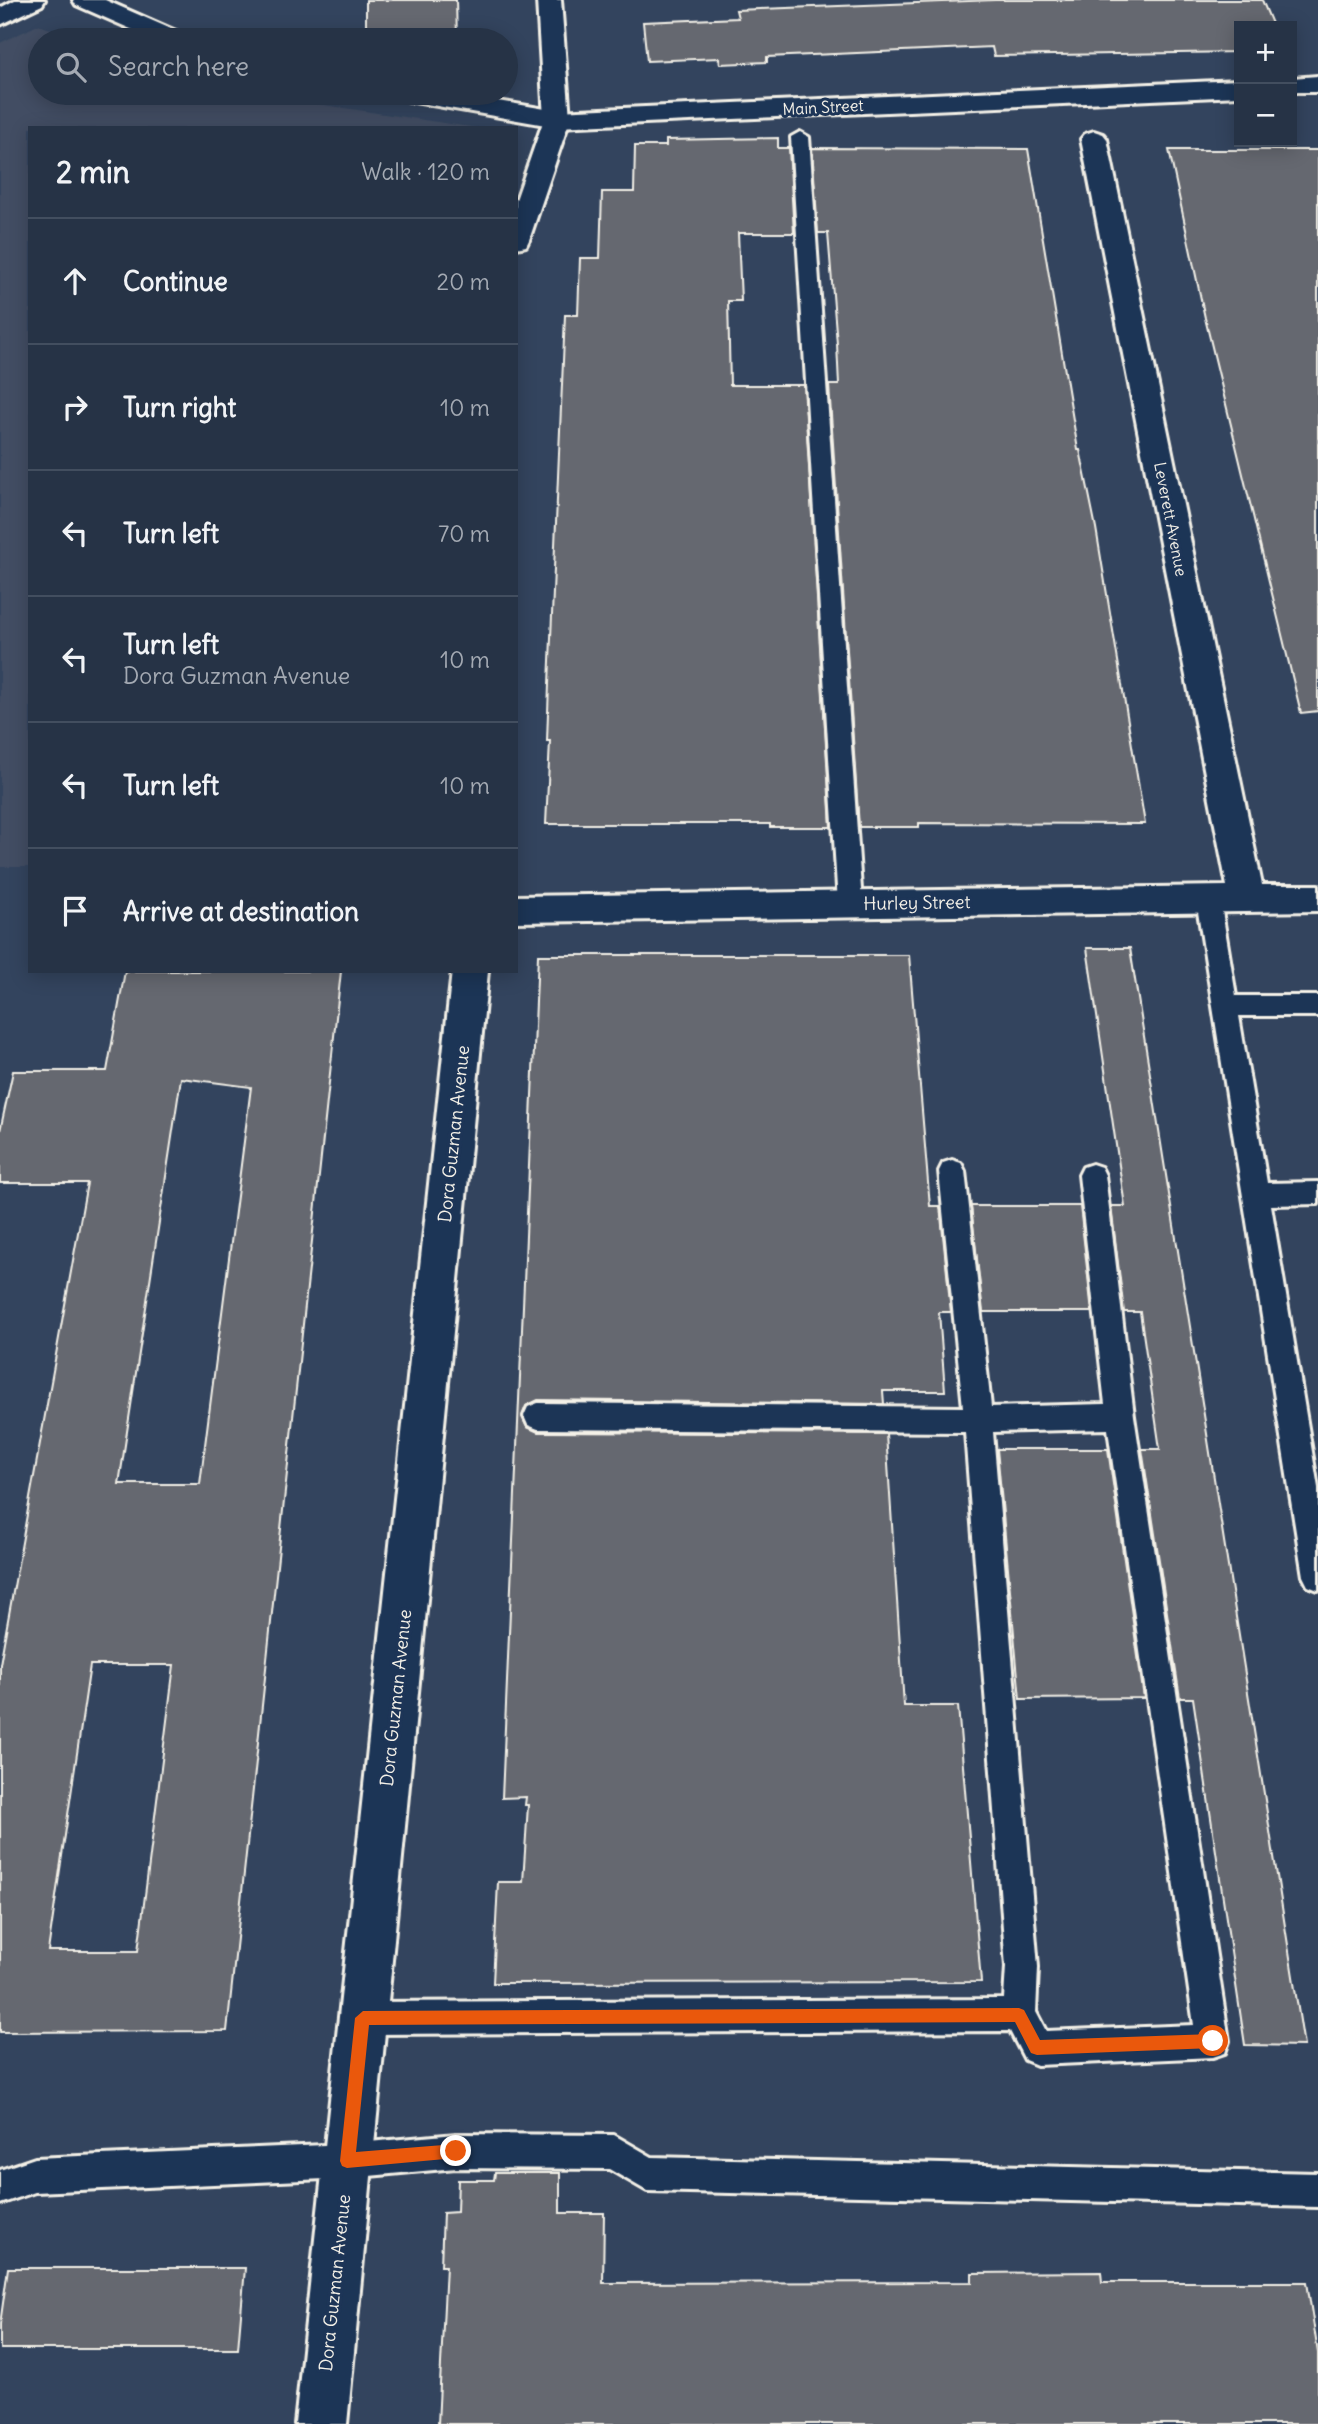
<!DOCTYPE html>
<meta charset="utf-8">
<style>
:root{--surface:#263346;--page:#323f51;--text:#f1f3f6;--muted:#a4aab3;--line:#424e5f}
body{margin:0;font-family:Delius,sans-serif;background:var(--page);color:var(--text)}
.controls{position:absolute;right:21px;top:21px;display:grid;overflow:hidden;border-radius:0px;box-shadow:0 4px 18px #0003}
.controls button{width:63px;height:63px;display:grid;place-items:center;padding:0;border:0;border-bottom:2px solid var(--line);background:var(--surface);color:var(--text);font:35px sans-serif}
.stop{position:absolute;width:21px;height:21px;margin:-16px;border:5px solid #ea580c;border-radius:50%;background:#fff}
.stop.end{background:#ea580c;border-color:#fff;box-shadow:0 2px 7px #0008}
.list{margin:0;padding:0;list-style:none}
h2{display:flex;justify-content:space-between;align-items:center;height:91px;margin:0;padding:0 28px;font-size:30px}
h2 small{font-size:23px;font-weight:400;color:var(--muted)}
.list li{display:grid;grid-template-columns:46px 1fr auto;gap:21px;align-items:center;box-sizing:border-box;height:126px;padding:0 28px;border-top:2px solid var(--line)}
.list b{display:block;font-size:26px;white-space:nowrap}
.list p{margin:0;font-size:23px;white-space:nowrap;color:var(--muted)}
.list em{font-size:23px;font-style:normal;color:var(--muted)}
.icon{flex:none;width:38px;height:38px;fill:none;stroke:currentColor;stroke-width:2;stroke-linecap:round;stroke-linejoin:round}
.map{position:relative;flex:none;width:1318px;height:2424px;overflow:hidden}
.search{position:absolute;background:var(--surface);box-shadow:0 4px 18px #0003;left:28px;top:28px;width:490px;height:77px;display:flex;align-items:center;gap:18px;box-sizing:border-box;padding:0 24px;border-radius:38px;color:var(--muted);font-size:26px}
.panel{position:absolute;background:var(--surface);box-shadow:0 4px 18px #0003;left:28px;top:126px;width:490px;height:847px;border-radius:0px}
.map>svg:first-child{display:block}
.built{fill:#424e63}
.building{fill:#65676f;stroke:#f4f1e8;stroke-width:2;fill-rule:evenodd}
.lines{fill:none;stroke-linecap:round;stroke-linejoin:round}
.lane-casing{stroke:#f4f1e8;stroke-width:6}
.street-casing{stroke:#f4f1e8;stroke-width:6}
.secondary-casing{stroke:#f4f1e8;stroke-width:6}
.lane{fill:#1d3557;fill-rule:evenodd}
.street{fill:#1d3557;fill-rule:evenodd}
.secondary{fill:#1d3557;fill-rule:evenodd}
.route{fill:#ea580c}
.labels{text-anchor:middle;stroke-width:6;stroke-linejoin:round;paint-order:stroke}
.far-street-label{font-size:16px;fill:#f4f1e8;stroke:#1d3557}
.street-label{font-size:18px;fill:#f4f1e8;stroke:#1d3557}
</style>
<div class="map">
<svg width="1318" height="2424" viewBox="0 0 1318 2424">
<rect width="100%" height="100%" fill="#33445e"/>
<filter id="ink" filterUnits="userSpaceOnUse"><feTurbulence type="fractalNoise" baseFrequency=".0143" numOctaves="2"/><feDisplacementMap in="SourceGraphic" scale="14" xChannelSelector="R" yChannelSelector="G"/><feConvolveMatrix kernelMatrix="1 2 1 2 8 2 1 2 1" color-interpolation-filters="sRGB"/></filter>
<g filter="url(#ink)">
<path class="built" d="M38,25L85,40H40V93H245L477,128H30V867H0V43Z"/>
<path class="building" d="M366,0H456L457,40H366Z
M995,0H1262L1273,26H1239V52L994,56L992,47L767,57V62L720,64L719,58L647,61L643,22L738,18L736,10Z
M778,138V148H789L794,233H738L741,301H728L730,385H804L831,827H770V824H546L550,741H547L549,684L565,315H578L580,258H600L602,192H634L635,146H666V140Z
M812,148L1028,149L1078,450H1080L1096,528L1145,824L919,823V827H859L829,385H839L837,344L828,233H818Z
M1169,150H1318V711L1301,713L1205,318Z
M1087,948H1130L1304,2046L1245,2045L1193,1698H1180L1142,1449H1160L1140,1312H1124L1111,1206H1125Z
M538,955H909L930,1206H940L951,1312H939L945,1391H883L884,1404L538,1400L526,1406L522,1417L527,1427L538,1432L886,1434L904,1706H958L981,1982L493,1983L498,1882H523L528,1805H525L526,1797L502,1798Z
M125,971H341L227,2031L0,2032V1664L87,1183H0V1131L13,1071H107ZM181,1078L251,1087L200,1484H119ZM90,1665H174L138,1951H48Z
M971,1206H1080L1092,1312H983Z
M997,1449H1108L1144,1698L1020,1699Z
M495,2173H560V2213H604L603,2283L972,2282V2273L1101,2272L1102,2282H1307L1318,2353V2424H438L446,2266H441L443,2213L457,2212L458,2180H494Z
M8,2268H245L238,2349H0V2324Z"/>
<g class="lines">
<defs>
<path id="lane" d="M800,132L809,137L862,904L858,910L850,913L842,910L838,904L791,137Z
M1208,890L1216,893L1220,899L1236,996H1318V1016H1239L1267,1183L1318,1182V1204L1271,1205L1318,1488V1590L1308,1586L1303,1576L1196,899L1200,893Z
M952,1160L961,1163L965,1171L991,1407L1105,1404L1079,1175L1083,1167L1092,1164L1101,1167L1105,1175L1134,1416L1229,2041L1225,2053L1213,2057L1037,2065L1025,2060L1010,2031L363,2034L351,2030L347,2018L351,2006L363,2002L1004,1999L1006,1967L965,1432L538,1429L528,1425L524,1416L528,1407L538,1403L963,1407L939,1171L943,1163ZM1108,1429L1194,2025L1046,2031L1036,2012L1038,1967L993,1432Z
M456,2134L614,2135L652,2157L1318,2173V2207L647,2191L609,2169L456,2168L347,2178L35,2192L0,2204V2170L35,2158L347,2144Z"/>
<path id="street" d="M15,0H45L42,5L0,25V8Z
M537,0H561L570,119L529,240L526,246L516,248V200L544,119Z
M1094,131L1103,134L1107,139L1262,885H1318V911L516,922V896L1227,886L1081,139L1085,134Z
M452,971H488L347,2424H295Z"/>
<path id="secondary" d="M73,0H105L185,35L188,40H156L76,5Z
M1318,76V92H1292V78Z
M1239,80V96L557,127L409,101L400,98L396,93H451L557,111Z"/>
</defs>
<use href="#lane" class="lane-casing"/>
<use href="#street" class="street-casing"/>
<use href="#secondary" class="secondary-casing"/>
<use href="#lane" class="lane"/>
<use href="#street" class="street"/>
<use href="#secondary" class="secondary"/>
</g>
</g>
<path class="route" d="M1019,2008L1024,2010L1040,2040L1213,2034L1220,2041L1213,2048L1037,2055L1031,2053L1015,2022L369,2025L356,2152L456,2144L461,2146L464,2151L461,2156L456,2158L347,2168L342,2166L340,2161L355,2018L363,2011Z"/>
<g class="labels">
<g class="far-street-label">
<text transform="translate(823 107) rotate(-3)" y="6">Main Street</text>
<text transform="translate(1171 519) rotate(79)" y="6">Leverett Avenue</text>
</g>
<g class="street-label">
<text transform="translate(917 903) rotate(-1)" y="6">Hurley Street</text>
<text transform="translate(454 1134) rotate(-84)" y="6">Dora Guzman Avenue</text>
<text transform="translate(396 1698) rotate(-84)" y="6">Dora Guzman Avenue</text>
<text transform="translate(335 2283) rotate(-84)" y="6">Dora Guzman Avenue</text>
</g>
</g>
</svg>
<div class="controls">
<button>+</button>
<button>−</button>
</div>
<div class="stop" style="left:1213px;top:2041px"></div>
<div class="stop end" style="left:456px;top:2151px"></div>
<div class="search"><svg class="icon" aria-label="search" viewBox="0 0 24 24"><circle cx="10" cy="10" r="6"/><path d="M15 15l6 6"/></svg>Search here</div>
<section class="panel">
<h2>2 min<small>Walk · 120 m</small></h2>
<ul class="list">
<li><svg class="icon" aria-label="ahead" viewBox="0 0 24 24"><path d="M12 20V5M6 11l6-6 6 6"/></svg><div><b>Continue</b></div><em>20 m</em></li>
<li><svg class="icon" aria-label="right" viewBox="0 0 24 24"><path d="M7 20v-9h11M14 6l5 5-5 5"/></svg><div><b>Turn right</b></div><em>10 m</em></li>
<li><svg class="icon" aria-label="left" viewBox="0 0 24 24"><path d="M17 20v-9H6M10 6l-5 5 5 5"/></svg><div><b>Turn left</b></div><em>70 m</em></li>
<li><svg class="icon" aria-label="left" viewBox="0 0 24 24"><path d="M17 20v-9H6M10 6l-5 5 5 5"/></svg><div><b>Turn left</b><p>Dora Guzman Avenue</p></div><em>10 m</em></li>
<li><svg class="icon" aria-label="left" viewBox="0 0 24 24"><path d="M17 20v-9H6M10 6l-5 5 5 5"/></svg><div><b>Turn left</b></div><em>10 m</em></li>
<li><svg class="icon" aria-label="arrive" viewBox="0 0 24 24"><path d="M6 21V4h12l-3 4 3 4H6"/></svg><div><b>Arrive at destination</b></div></li>
</ul>
</section>
</div>
